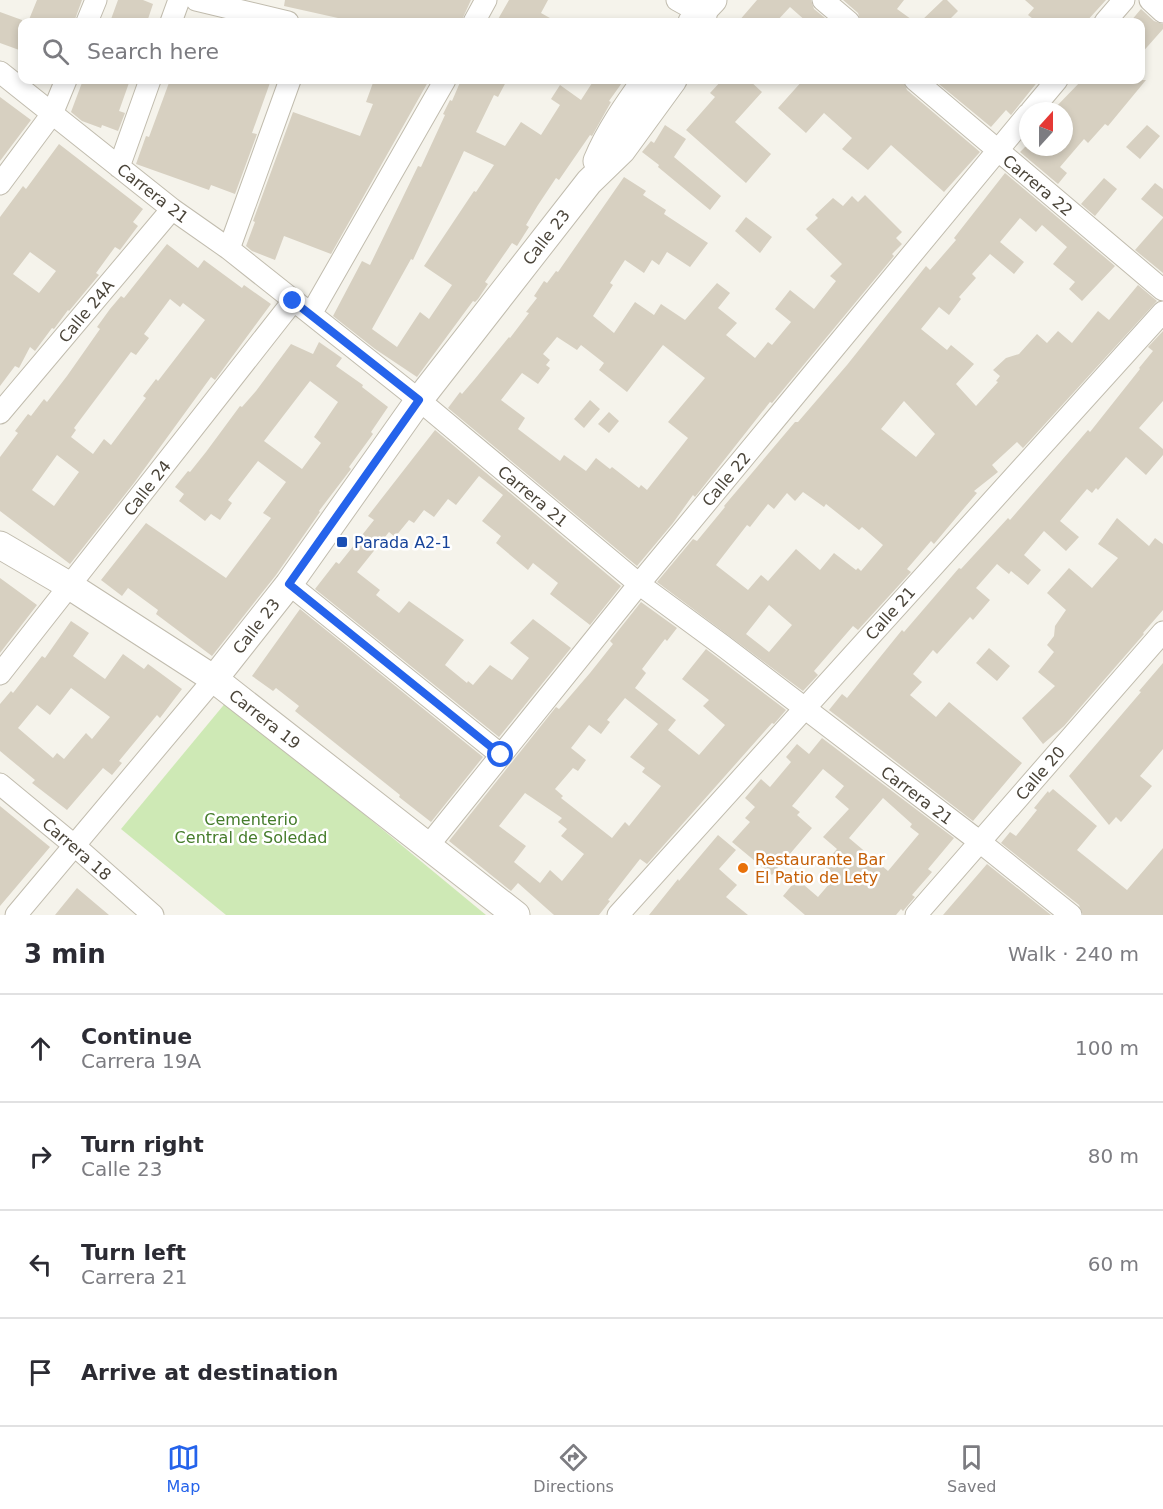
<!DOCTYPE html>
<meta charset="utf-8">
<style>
:root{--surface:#fff;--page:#f7f7f7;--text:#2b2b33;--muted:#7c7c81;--line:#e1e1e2;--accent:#2563eb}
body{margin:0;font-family:"DejaVu Sans",sans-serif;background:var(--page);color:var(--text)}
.compass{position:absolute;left:1019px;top:102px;width:54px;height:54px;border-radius:50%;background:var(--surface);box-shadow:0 3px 9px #0003;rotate:21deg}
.stop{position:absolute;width:18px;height:18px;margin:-14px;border:4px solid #2563eb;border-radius:50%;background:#fff}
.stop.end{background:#2563eb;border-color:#fff;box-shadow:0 2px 6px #0008}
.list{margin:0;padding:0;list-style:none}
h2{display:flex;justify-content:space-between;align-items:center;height:78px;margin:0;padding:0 24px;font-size:26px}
h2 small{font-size:20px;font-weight:400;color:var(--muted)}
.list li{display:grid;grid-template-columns:39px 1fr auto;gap:18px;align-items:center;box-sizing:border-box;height:108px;padding:0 24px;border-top:2px solid var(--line)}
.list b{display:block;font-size:22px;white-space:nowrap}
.list p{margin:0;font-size:20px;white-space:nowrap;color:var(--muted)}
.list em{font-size:20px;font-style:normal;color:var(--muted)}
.icon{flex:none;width:33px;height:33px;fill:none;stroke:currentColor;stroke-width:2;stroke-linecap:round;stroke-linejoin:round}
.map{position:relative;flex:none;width:1163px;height:915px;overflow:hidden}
.search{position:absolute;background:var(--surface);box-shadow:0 3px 9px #0003;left:18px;right:18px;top:18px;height:66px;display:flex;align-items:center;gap:15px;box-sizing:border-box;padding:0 21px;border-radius:12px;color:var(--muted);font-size:22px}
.sheet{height:510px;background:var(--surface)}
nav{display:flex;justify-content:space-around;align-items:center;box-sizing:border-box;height:84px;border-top:2px solid var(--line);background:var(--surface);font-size:16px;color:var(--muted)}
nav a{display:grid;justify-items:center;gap:3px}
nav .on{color:var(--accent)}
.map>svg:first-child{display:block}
.green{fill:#cee9b5}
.building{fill:#d7d0c1;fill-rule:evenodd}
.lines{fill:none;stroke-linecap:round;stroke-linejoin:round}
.minor-casing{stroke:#c1bcae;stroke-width:23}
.tertiary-casing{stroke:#c1bcae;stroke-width:29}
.minor{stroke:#fff;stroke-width:21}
.tertiary{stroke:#fff;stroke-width:27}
.route{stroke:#2563eb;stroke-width:8}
.transit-dot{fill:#1a4fb4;stroke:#fff;stroke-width:2}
.food-dot{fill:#e8710a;stroke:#fff;stroke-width:2}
.labels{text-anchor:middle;stroke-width:5;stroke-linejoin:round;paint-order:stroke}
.street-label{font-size:16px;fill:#4a4439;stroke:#fff}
.transit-label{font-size:16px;fill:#164399;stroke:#fff;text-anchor:start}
.park-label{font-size:16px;fill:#457c2b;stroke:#fff}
.food-label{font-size:16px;fill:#c56008;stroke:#fff;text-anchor:start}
</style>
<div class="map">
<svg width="1163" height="915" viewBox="0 0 1163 915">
<rect width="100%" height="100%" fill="#f5f3eb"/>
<path class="green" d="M227,701L486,915H226L121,829Z"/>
<path class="building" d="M37,0H82L74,22H28Z
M118,0H143L153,4L147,22H110Z
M285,0H471L461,22H365L347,18V20L284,6Z
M509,0H548L541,13L557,22H488L491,18L497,21Z
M757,0H811L814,9L830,22H807L790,7L776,22H738Z
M843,0H904L897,9L915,22H861L858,13Z
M943,0H947L958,11L947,22H920Z
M1025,0H1106L1086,22H1037L1028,15L1034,8Z
M1141,9L1154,21L1163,24V29L1140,55V22H1130Z
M0,12L22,20V51L0,43Z
M83,80H130L119,111L125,113L118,131L102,125L101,128L82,121L71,112Z
M170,80H271L252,133L257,134L235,194L211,185L209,190L136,164L146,136L149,137Z
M374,80H420L428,82L331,254L284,236L275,260L252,251L246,246L255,222L253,221L293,112L360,136L373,104L366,102Z
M461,80H507L498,97L494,95L476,132L505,146L521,122L541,135L560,105L551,99L560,85L581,100L594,80H624L609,101L611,102L592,136L590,135L559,180L556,178L538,205L526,225L529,227L517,246L512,243L485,282L488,284L478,299L475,302L473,301L417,377L375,349L333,316L362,261L370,265L418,166L421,167L445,115L443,114L450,100L452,101ZM464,151L494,165L476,192L474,191L424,266L452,285L429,319L420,312L397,347L372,329L411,259L413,260Z
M722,80H749L762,92L735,122L771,154L746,183L686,130L715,97L710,93Z
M803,80H903L907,90L980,152L944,192L891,145L868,170L842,149L852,138L824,113L806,133L778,108Z
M934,80H1039L1011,115L1006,110L991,127Z
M1082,80H1146L1108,126L1105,124L1088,143L1084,139L1060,167L1067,173L1058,184L1020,152L1025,147H1064V111H1052Z
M0,97L31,120L0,161Z
M665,125L686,139L674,157L721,196L710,210L658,167L659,165L642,152L651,141L654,143Z
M1147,125L1160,136L1140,159L1126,147Z
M59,144L143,209L133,222L138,226L120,250L115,247L96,273L99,275L69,311L68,310L54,329L52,328L35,351L30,347L19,368L15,366L0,386V217L23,186L26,189ZM30,252L56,271L39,293L13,274Z
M1005,173L1115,266L1082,301L1069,289L1075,282L1053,264L1067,247L1042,225L1036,232L1020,218L1000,242L1024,262L1014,274L990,254L972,274L976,278L959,297L961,299L949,315L939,307L921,329L947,350L951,345L974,364L956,384L976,406L998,382L996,381L1000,376L993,370L1006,358L1019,354L1037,334L1047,343L1058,331L1072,343L1098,311L1109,320L1138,285L1157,301L1023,448L1017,442L992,465L998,472L974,491L977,493L965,507L934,544L931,541L907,569L911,572L858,630L853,626L814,671L818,675L803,691L657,582L693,539L697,541L725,507L724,506L795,422H798L847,365L926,266L930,270L956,240L954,238ZM904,401L935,434L916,457L881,429ZM803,492L824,507L826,504L859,530L862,527L883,545L861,571L858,568L856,570L834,553L820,570L796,549L768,581L761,575L748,590L716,565L747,525L750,527L768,504L774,509L787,493L795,501ZM769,605L792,625L769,652L746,634Z
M624,177L646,191L643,195L666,210L664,214L708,243L690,267L667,252L659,265L652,260L644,273L625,260L610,283L613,285L593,316L614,333L635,302L654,315L661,304L685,320L717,283L730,293L718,308L737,323L726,335L755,358L768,342L772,345L791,322L775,309L790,290L814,309L836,281L830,276L842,264L806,229L818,218L815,215L833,198L843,206L852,196L858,202L865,195L902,232L896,238L902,244L892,254L894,256L772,403L770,402L695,497L693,495L673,523L637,566L448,408L460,392L462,394L474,380L509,337L510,338L529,313L526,312L537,298L534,296L544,281L547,283L556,271L558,272ZM557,337L577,350L581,345L604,363L599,370L627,392L663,345L705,378L668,422L688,438L647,490L641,485L639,488L612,467L610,469L596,458L586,471L564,455L560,461L518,429L525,418L501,400L522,373L538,384L550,368L546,365L550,360L543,354Z
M1104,178L1117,189L1095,216L1081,204Z
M1155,183L1163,189V217L1141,199Z
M746,217L772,237L760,253L735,231Z
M1163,218V273L1135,250Z
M167,244L198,268L204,260L242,288L244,285L271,304L215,380L211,377L134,483L70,564L0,511V457L18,433L15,431L28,414L31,416L44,399L47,402L67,376L100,329L97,327L110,309L121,296L124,298ZM170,299L180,307L183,303L205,320L158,381L156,379L143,396L146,398L111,445L104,439L93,454L71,437L76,430L74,428L131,352L136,355L149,338L144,334ZM57,455L79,472L54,506L32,490Z
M1163,331V401L1139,428L1163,449V455L1146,475L1126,457L1098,490L1096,488L1092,493L1087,489L1060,521L1079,537L1066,551L1044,531L1024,555L1041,570L1028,585L1011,571L1009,574L997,564L976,588L990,600L973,620L970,617L961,627L937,654L933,650L913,674L922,682L910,695L936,717L949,702L1022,763L973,821L829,710L842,694L847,698L902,630L904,632L959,568L961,569L1008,518L1010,520L1088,430L1090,432L1140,369L1139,368L1153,351L1148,347Z
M319,342L342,358L336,366L363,385L362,387L388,407L371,432L373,434L349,467L351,469L319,511L320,512L276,575L212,656L156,614L158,610L128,588L122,596L101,580L146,523L226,578L271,518L263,513L286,482L258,461L228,500L232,503L220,520L211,514L205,521L179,501L184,494L175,487L188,471L190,472L206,452L240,406L242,407L256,391L291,344L313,354ZM310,381L338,402L314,437L321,443L302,469L264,441Z
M590,400L600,409L584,428L574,419Z
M609,412L619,421L609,433L598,424Z
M435,430L621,586L590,625L550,594L558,583L533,563L528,570L496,543L501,536L482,521L503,495L479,476L456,505L448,499L434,517L424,510L414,523L409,520L395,537L389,532L357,572L380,590L376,595L399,613L409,601L464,640L445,665L467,683L468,681L473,685L490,665L512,680L529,658L510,643L533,619L571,648L499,737L315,589L336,562L339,564L374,520L368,516Z
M1117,518L1149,546L1155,538L1163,544V610L1143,633L1144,634L1064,726L1043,744L1022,718L1055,686L1038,672L1054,652L1047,645L1054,636L1055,626L1066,610L1047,593L1069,568L1092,588L1118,558L1098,544Z
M0,578L37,605L0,653Z
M641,602L677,628L667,641L665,639L642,669L646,673L635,688L676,720L668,730L699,755L725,725L703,706L709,700L682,679L706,649L786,710L774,724L772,723L647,864L640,859L608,900L610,901L599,915H554L518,883L511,891L449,841L556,707L559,709L590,673L613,644L610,641ZM625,698L658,724L630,757L645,768L642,772L661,786L629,826L625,822L612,838L561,798L563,796L555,789L573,768L578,771L586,760L571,748L589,725L601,734L610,722L607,720ZM525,793L562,818L558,822L567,829L561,836L584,854L562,881L550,870L540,883L514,862L526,846L499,826Z
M300,609L483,757L431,822L399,797L400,795L295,711L299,706L276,688L273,691L252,676Z
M71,621L89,633L73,656L105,679L123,654L144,669L148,664L182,689L160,718L157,715L119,761L122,763L112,775L103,768L67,810L32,783L35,780L0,751V704L11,691L13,693L42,656L45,658ZM71,688L110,717L92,739L86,733L64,759L57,753L53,758L18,728L37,705L50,715Z
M989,648L1010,666L997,681L976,663Z
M1163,663V749L1140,776L1152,786L1121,822L1116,817L1109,825L1069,776L1141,692L1139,691Z
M822,738L954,838L928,869L932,872L912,895L915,897L903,911L901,909L896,915H805L783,896L797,879L818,897L836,876L823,865L837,849L823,837L849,809L835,797L844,786L823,769L792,806L800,812L797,815L812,828L772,875L732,842L750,822L745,818L755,807L745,798L761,779L770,787L791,762L786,757L797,744L809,754ZM883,798L912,824L910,827L919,834L888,871L849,838Z
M1053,789L1097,826L1077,850L1127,890L1163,848V915H1083L1079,905L1001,843L1010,832L1016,836L1037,810L1034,808L1048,791L1049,793Z
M0,806L50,847L0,906Z
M718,835L736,850L719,869L737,885L726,897L748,915H649L678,879L679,881Z
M987,864L1051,915H943Z
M77,888L109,915H55Z"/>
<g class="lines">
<defs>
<path id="minor" d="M196,0L288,22
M677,0L706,16
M823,0L849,22
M1150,0L1163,12
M87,22L96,0
M171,22L179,0
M474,22L486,0
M1105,22L1124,0
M0,72L172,209L229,249L419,400L639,584L722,645L980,842L1071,915
M915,80L1163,290
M1031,111L1057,80
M119,167L150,80
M0,184L52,114L66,80
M229,249L290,80
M311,314L445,80
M0,413L172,209
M289,584L501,755
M0,674L293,301
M0,784L75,846L153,915
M428,846L639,584L1028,114
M16,915L214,679
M618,915L1163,312
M916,915L1163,632"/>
<path id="tertiary" d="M692,22L713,0
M597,161C609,132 628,105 646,80
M0,545L70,586L214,679L516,915
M214,679L289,584L419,400L589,182L622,150L673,80"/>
</defs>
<use href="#minor" class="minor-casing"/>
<use href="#tertiary" class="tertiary-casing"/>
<use href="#minor" class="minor"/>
<use href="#tertiary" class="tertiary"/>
</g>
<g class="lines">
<path class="route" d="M293,301L419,400L289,584L501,755"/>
</g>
<rect class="transit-dot" x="336" y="536" width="12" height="12" rx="3"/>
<circle class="food-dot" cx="743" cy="868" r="6"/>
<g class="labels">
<g class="street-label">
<text transform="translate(1038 185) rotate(40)" y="6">Carrera 22</text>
<text transform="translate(153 193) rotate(38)" y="6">Carrera 21</text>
<text transform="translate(546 237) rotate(-52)" y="6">Calle 23</text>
<text transform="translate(86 311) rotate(-50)" y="6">Calle 24A</text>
<text transform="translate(726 479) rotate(-50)" y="6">Calle 22</text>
<text transform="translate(147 488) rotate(-52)" y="6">Calle 24</text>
<text transform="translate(533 496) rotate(40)" y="6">Carrera 21</text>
<text transform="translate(890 613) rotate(-48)" y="6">Calle 21</text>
<text transform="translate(256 626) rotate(-52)" y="6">Calle 23</text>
<text transform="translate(265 719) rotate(38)" y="6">Carrera 19</text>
<text transform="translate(1040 773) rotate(-49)" y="6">Calle 20</text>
<text transform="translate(917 795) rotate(37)" y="6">Carrera 21</text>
<text transform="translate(77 849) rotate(41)" y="6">Carrera 18</text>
</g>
<g class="transit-label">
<text x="354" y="548">Parada A2-1</text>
</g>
<g class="park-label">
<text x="251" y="825">Cementerio<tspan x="251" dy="18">Central de Soledad</tspan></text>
</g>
<g class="food-label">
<text x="755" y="865">Restaurante Bar<tspan x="755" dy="18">El Patio de Lety</tspan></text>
</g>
</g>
</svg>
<svg class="compass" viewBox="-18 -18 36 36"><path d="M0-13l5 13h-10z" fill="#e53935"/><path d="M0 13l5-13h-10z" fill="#7c7c81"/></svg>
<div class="stop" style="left:501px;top:755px"></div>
<div class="stop end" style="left:293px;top:301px"></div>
<div class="search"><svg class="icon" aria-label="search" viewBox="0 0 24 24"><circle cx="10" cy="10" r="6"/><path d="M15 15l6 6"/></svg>Search here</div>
</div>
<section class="sheet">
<h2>3 min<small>Walk · 240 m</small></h2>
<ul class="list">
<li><svg class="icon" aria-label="ahead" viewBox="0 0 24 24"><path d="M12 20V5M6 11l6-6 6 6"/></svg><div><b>Continue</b><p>Carrera 19A</p></div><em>100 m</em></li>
<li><svg class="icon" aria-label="right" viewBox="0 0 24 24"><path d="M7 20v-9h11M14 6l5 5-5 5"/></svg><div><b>Turn right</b><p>Calle 23</p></div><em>80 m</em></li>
<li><svg class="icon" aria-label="left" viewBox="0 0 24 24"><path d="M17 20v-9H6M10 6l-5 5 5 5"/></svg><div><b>Turn left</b><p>Carrera 21</p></div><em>60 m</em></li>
<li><svg class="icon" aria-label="arrive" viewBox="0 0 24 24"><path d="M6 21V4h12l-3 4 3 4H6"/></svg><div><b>Arrive at destination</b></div></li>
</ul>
</section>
<nav>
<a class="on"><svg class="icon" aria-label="map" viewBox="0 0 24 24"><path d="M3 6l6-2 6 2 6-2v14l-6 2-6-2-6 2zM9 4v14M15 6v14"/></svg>Map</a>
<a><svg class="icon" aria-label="directions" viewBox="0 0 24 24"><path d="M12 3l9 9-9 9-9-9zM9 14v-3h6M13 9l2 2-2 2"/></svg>Directions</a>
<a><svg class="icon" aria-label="saved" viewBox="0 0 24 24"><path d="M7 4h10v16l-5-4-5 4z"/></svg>Saved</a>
</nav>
